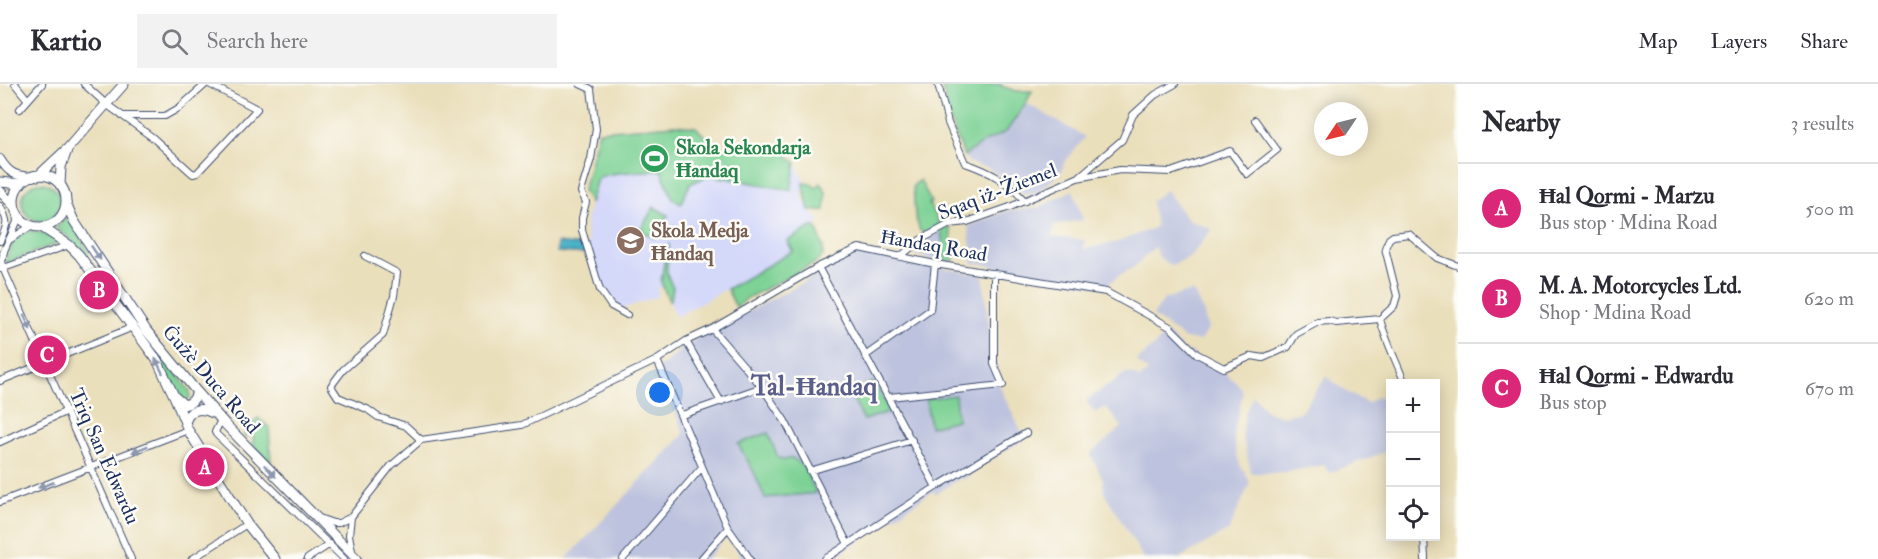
<!DOCTYPE html>
<meta charset="utf-8">
<style>
:root{--surface:#fff;--page:#f2f2f3;--text:#2b2b33;--muted:#7c7c81;--line:#e1e1e2;--accent:#db2777}
body{margin:0;font-family:"IM FELL Double Pica",serif;background:var(--page);color:var(--text)}
.controls{position:absolute;right:18px;bottom:18px;display:grid;overflow:hidden;border-radius:0px;box-shadow:0 3px 15px #0003}
.controls button{width:54px;height:54px;display:grid;place-items:center;padding:0;border:0;border-bottom:2px solid var(--line);background:var(--surface);color:var(--text);font:30px sans-serif}
.compass{position:absolute;left:1314px;top:18px;width:54px;height:54px;border-radius:50%;background:var(--surface);box-shadow:0 3px 15px #0003;rotate:235deg}
.you{position:absolute;left:660px;top:309px;width:21px;height:21px;margin:-15px;border:4px solid #fff;border-radius:50%;background:#1a73e8;box-shadow:0 0 0 9px #1a73e833}
.badge{display:grid;place-items:center;width:39px;height:39px;border-radius:50%;background:var(--accent);color:#fff;font-size:20px;font-weight:700}
.pin{position:absolute;translate:-50% -50%;border:3px solid #fff;box-shadow:0 2px 6px #0006}
.list{margin:0;padding:0;list-style:none}
h2{display:flex;justify-content:space-between;align-items:center;height:78px;margin:0;padding:0 24px;font-size:26px}
h2 small{font-size:20px;font-weight:400;color:var(--muted)}
.list li{display:grid;grid-template-columns:39px 1fr auto;gap:18px;align-items:center;box-sizing:border-box;height:90px;padding:0 24px;border-top:2px solid var(--line)}
.list b{display:block;font-size:22px;white-space:nowrap}
.list p{margin:0;font-size:20px;white-space:nowrap;color:var(--muted)}
.list em{font-size:20px;font-style:normal;color:var(--muted)}
.icon{flex:none;width:33px;height:33px;fill:none;stroke:currentColor;stroke-width:2;stroke-linecap:round;stroke-linejoin:round}
.map{position:relative;flex:none;width:1458px;height:475px;overflow:hidden}
header{display:flex;align-items:center;gap:36px;box-sizing:border-box;height:84px;padding:0 30px;background:var(--surface);border-bottom:2px solid var(--line)}
header strong{font-size:28px}
nav{display:flex;gap:33px;margin-inline-start:auto;font-size:21px}
.search{width:420px;height:54px;background:var(--page);display:flex;align-items:center;gap:15px;box-sizing:border-box;padding:0 21px;border-radius:0px;color:var(--muted);font-size:22px}
main{display:flex}
aside{flex:1;background:var(--surface)}
.map>svg:first-child{display:block}
.built{fill:#d4d8f9}
.industrial{fill:#bdc3de}
.green{fill:#7ed295;stroke:#4c807a;stroke-width:1.5}
.water{fill:#47b1c5;stroke:#317092;stroke-width:1.5}
.lines{fill:none;stroke-linecap:round;stroke-linejoin:round}
.minor-casing{stroke:#3a496c;stroke-width:8}
.major-casing{stroke:#3a496c;stroke-width:10}
.highway-casing{stroke:#3a496c;stroke-width:11}
.minor{stroke:#fff;stroke-width:6}
.major{stroke:#fff;stroke-width:8}
.highway{stroke:#fff;stroke-width:9}
.oneway{fill:#8d97ae}
.labels{text-anchor:middle;stroke-width:5;stroke-linejoin:round;paint-order:stroke}
.leisure-label{font-size:20px;font-weight:bold;fill:#27864d;stroke:#fdfcf7;text-anchor:start}
.street-label{font-size:20px;fill:#1b2f5e;stroke:#fdfcf7}
.education-label{font-size:20px;font-weight:bold;fill:#785e54;stroke:#fdfcf7;text-anchor:start}
.district-label{font-size:26px;font-weight:bold;fill:#5a5e8a;stroke:#fdfcf7}
</style>
<header>
<strong>Kartio</strong>
<div class="search"><svg class="icon" aria-label="search" viewBox="0 0 24 24"><circle cx="10" cy="10" r="6"/><path d="M15 15l6 6"/></svg>Search here</div>
<nav><a>Map</a><a>Layers</a><a>Share</a></nav>
</header>
<main>
<div class="map">
<svg width="1458" height="475" viewBox="0 0 1458 475">
<rect width="100%" height="100%" fill="#fdfcf7"/>
<filter id="ink" filterUnits="userSpaceOnUse"><feTurbulence type="fractalNoise" baseFrequency=".0167" numOctaves="2"/><feDisplacementMap in="SourceGraphic" scale="12" xChannelSelector="R" yChannelSelector="G"/><feConvolveMatrix kernelMatrix="1 2 1 2 8 2 1 2 1" color-interpolation-filters="sRGB"/></filter>
<filter id="wash" filterUnits="userSpaceOnUse"><feTurbulence type="fractalNoise" baseFrequency=".008" numOctaves="4" result="noise"/><feDisplacementMap in="SourceGraphic" scale="24" xChannelSelector="R" yChannelSelector="G"/><feGaussianBlur stdDeviation="1.35" result="paint"/><feColorMatrix in="noise" values="0 0 0 0 0 0 0 0 0 0 0 0 0 0 0 0 0 1.4 0 .05"/><feComposite in="paint" operator="in"/></filter>
<g filter="url(#wash)">
<rect width="100%" height="100%" fill="#eadfbb"/>
<path class="built" d="M755,59L785,68L796,79L806,102L803,104L801,110L809,127L819,135L816,143L812,144L787,157L794,167L676,233L663,202L657,205L659,212L622,225L604,205L588,160L586,145L587,132L597,95L605,90L661,86L673,115L683,118L690,100L710,91L722,92L714,62L733,65L740,62L751,63Z"/>
<path class="industrial" d="M1026,19L1085,53L1064,79L1061,89L1038,108L1025,110L988,84L970,79L964,72L982,59Z
M1073,106L1083,136L1054,141L1052,153L1084,156V165L1118,158L1154,144L1156,141L1151,117L1166,106L1188,136L1212,145L1191,172L1171,182L1159,173L1155,163L1134,183L1118,192L1104,204L976,179L973,180L968,142L1007,127L1038,124Z
M941,146L945,177L931,176L914,170L913,167L916,163Z
M860,169L983,191L990,251L1001,305L1025,355L970,388L969,392L963,396L961,394L936,410L933,407L832,475H743L727,452L707,475H566L684,350L658,285L692,257Z
M1193,207L1203,227L1208,245L1201,257L1185,255L1153,232L1164,215Z
M1168,249L1187,270L1191,267L1199,276L1223,288L1239,301L1243,308L1233,351L1237,371L1242,386L1244,385L1250,399L1229,446L1178,475H1144L1104,408L1103,395L1090,370L1122,343L1105,323L1095,329L1086,317L1126,289L1135,291L1139,295L1148,288L1137,277Z
M1326,292L1348,309L1368,319L1376,313L1390,312V366L1329,389L1324,381L1280,389H1251L1242,351L1245,330L1253,311L1269,329L1284,332L1301,328Z"/>
<path class="green" d="M941,0H1001V2L1016,7H1032L1026,19L1006,48L982,59L964,72L948,31L946,17Z
M674,41L696,43C706,54 715,65 732,65C738,64 744,62 751,63L755,59L779,64L796,79L791,106L710,91L690,100L681,120L673,115L661,86C645,88 608,87 597,95L590,119L583,106L599,47Z
M920,96L931,118L929,120L940,140L926,150L920,147L915,131L913,102Z
M22 118a19 19 0 1 1 38 0a19 19 0 1 1-38 0Z
M803,99L812,100L816,104L821,99L826,108L825,126L809,127Z
M654,123L668,131L654,154L640,146Z
M67,133L89,168L85,171L67,152L56,144Z
M950,142L954,177H945L941,146Z
M812,143H816L823,162V171L817,178L747,214L737,223L735,221L727,205L793,167L787,157Z
M28,147L41,148L58,159L4,180L15,154Z
M669,161C669,178 662,186 673,203L671,216L669,217L661,198L666,166Z
M100,184L139,243L190,307V314L187,316L180,315L125,225L97,186Z
M873,298L891,327L864,336L850,309Z
M955,311L957,336L930,343L926,315Z
M258,334L269,343L271,379L252,360L254,354L251,351L245,353L243,351Z
M768,349L778,374L785,376L793,374L803,382L816,409L765,414L754,388L738,360Z"/>
<path class="water" d="M557,159L584,162L587,170L557,168Z"/>
</g>
<g filter="url(#ink)">
<g class="lines">
<defs>
<path id="minor" d="M15,0L28,16
M84,0L106,20L152,53L193,90L197,89L257,25L209,0
M580,0L591,5L596,45L591,75L581,108L586,118L582,134V146L600,206L611,222L627,231
M938,0L948,39L965,79C991,88 1007,97 1025,117
M20,25L42,0
M122,32H165L179,24L206,0
M1080,92L1122,56L1133,31L1155,11L1175,0
M0,122C9,138 8,140 0,157
M11,155L31,142
M4,168L1,178L3,184L131,475
M3,169L17,138L16,128
M365,172L397,189L394,212L383,251L343,286L331,302L338,313L367,325L378,333L406,342L421,356
M901,172L920,156L950,140L967,138L1010,123L1077,94L1120,86L1171,88L1230,67L1247,90L1277,66L1255,36
M818,183L936,403
M1,185L69,161
M1380,235C1386,258 1397,278 1405,300
M712,245L762,303L785,337L848,460
M686,257L721,318
M865,272L930,226L935,180
M657,276L728,444L750,475
M0,297L126,246L133,241
M889,313L1003,301L994,280V189
M682,331L762,303
M221,336L215,348L216,350L344,475
M0,358L67,327
M810,387L912,356
M0,418L188,346
M351,433L349,451L352,467
M319,434L333,439H339L351,433L391,382L421,356L522,341L657,276L686,257L712,245L818,183L859,164L935,180L1106,208L1170,243L1197,270L1224,284L1252,272L1263,274L1288,263L1296,250L1318,238L1329,237L1336,239L1380,235L1394,222L1397,212L1385,164L1389,155L1393,152L1409,150L1437,174L1458,182
M1424,452L1425,475
M192,475L247,440
M307,475L330,460
M623,475L702,383
M701,475L728,444
M825,475L936,403L1026,349"/>
<path id="major" d="M0,75C9,90 16,92 32,93"/>
<path id="highway" d="M14 117a26 26 0 1 1 52 0a26 26 0 1 1-52 0Z
M38,92L68,64L124,0
M0,98L21,100
M60,101L61,83L67,66
M0,107L14,122
M66,119L74,137L146,246L197,308L226,341L357,475
M43,144L69,161L79,171L157,276L175,314L188,346L247,440L275,475
M176,314L184,321C192,319 194,316 197,308
M185,339C189,324 201,323 213,329"/>
</defs>
<use href="#minor" class="minor-casing"/>
<use href="#major" class="major-casing"/>
<use href="#highway" class="highway-casing"/>
<use href="#minor" class="minor"/>
<use href="#major" class="major"/>
<use href="#highway" class="highway"/>
</g>
<defs><path id="oneway-solid" d="M-6-.8H1V-3.2L6.5 0L1 3.2V.8H-6Z" transform="scale(1.5)"/></defs>
<g class="oneway">
<use href="#oneway-solid" transform="translate(96 169) rotate(56)"/>
<use href="#oneway-solid" transform="translate(27 238) rotate(66)"/>
<use href="#oneway-solid" transform="translate(159 282) rotate(-117)"/>
<use href="#oneway-solid" transform="translate(140 365) rotate(158)"/>
<use href="#oneway-solid" transform="translate(270 387) rotate(46)"/>
<use href="#oneway-solid" transform="translate(46 401) rotate(160)"/>
</g>
</g>
<defs>
<symbol id="stadium-disc" viewBox="-11 -11 22 22"><circle r="9.5" fill="#2e9e5b" stroke="#fdfcf7"/><path d="M0-5a6.5 5 0 1 0 0 10a6.5 5 0 1 0 0-10ZM-3.5-1.8h7v3.6h-7Z" fill="#fff"/></symbol>
<symbol id="school-disc" viewBox="-11 -11 22 22"><circle r="9.5" fill="#8d6e63" stroke="#fdfcf7"/><path d="M0-5L7-2L0 1L-7-2ZM-4 1L0 2.5L4 1V4Q0 6-4 4Z" fill="#fff"/></symbol>
</defs>
<g fill-rule="evenodd">
<use href="#stadium-disc" x="638" y="58" width="33" height="33"/>
<use href="#school-disc" x="614" y="140" width="33" height="33"/>
</g>
<g class="labels">
<g class="leisure-label">
<text x="676" y="70">Skola Sekondarja<tspan x="676" dy="23">Ħandaq</tspan></text>
</g>
<g class="street-label">
<text transform="translate(997 107) rotate(-21)" y="7">Sqaq iż-Żiemel</text>
<text transform="translate(934 161) rotate(10)" y="7">Ħandaq Road</text>
<text transform="translate(212 295) rotate(49)" y="7">Ġużè Duca Road</text>
<text transform="translate(105 372) rotate(66)" y="7">Triq San Edwardu</text>
</g>
<g class="education-label">
<text x="651" y="153">Skola Medja<tspan x="651" dy="23">Ħandaq</tspan></text>
</g>
<g class="district-label">
<text x="814" y="311">Tal-Ħandaq</text>
</g>
</g>
</svg>
<div class="controls">
<button>+</button>
<button>−</button>
<button><svg class="icon" aria-label="locate" viewBox="0 0 24 24"><circle cx="12" cy="12" r="6"/><path d="M12 2v4M12 18v4M2 12h4M18 12h4"/></svg></button>
</div>
<svg class="compass" viewBox="-18 -18 36 36"><path d="M0-13l5 13h-10z" fill="#e53935"/><path d="M0 13l5-13h-10z" fill="#7c7c81"/></svg>
<div class="you"></div>
<div class="pin badge" style="left:205px;top:383px">A</div>
<div class="pin badge" style="left:99px;top:206px">B</div>
<div class="pin badge" style="left:47px;top:271px">C</div>
</div>
<aside>
<h2>Nearby<small>3 results</small></h2>
<ul class="list">
<li><span class="badge">A</span><div><b>Ħal Qormi - Marzu</b><p>Bus stop · Mdina Road</p></div><em>500 m</em></li>
<li><span class="badge">B</span><div><b>M. A. Motorcycles Ltd.</b><p>Shop · Mdina Road</p></div><em>620 m</em></li>
<li><span class="badge">C</span><div><b>Ħal Qormi - Edwardu</b><p>Bus stop</p></div><em>670 m</em></li>
</ul>
</aside>
</main>
